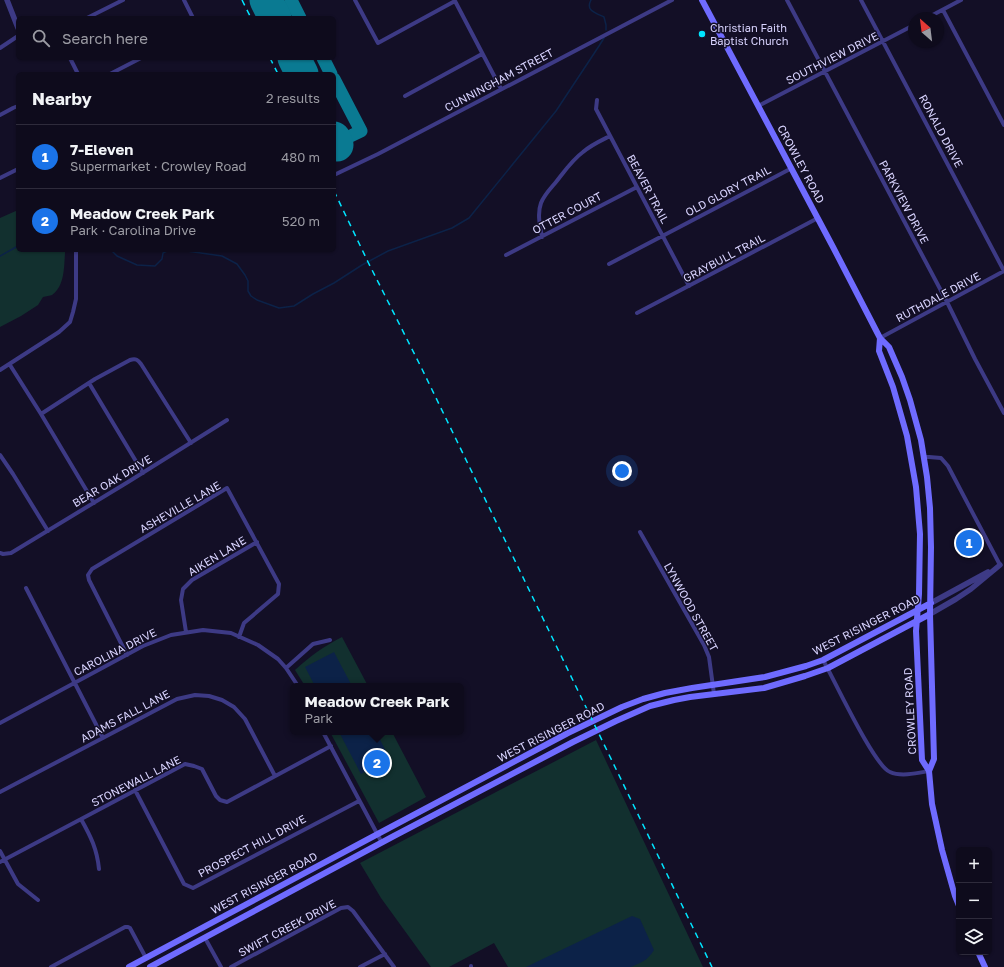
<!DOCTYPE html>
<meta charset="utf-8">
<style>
:root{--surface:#0e0b1c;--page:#171425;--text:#f1f3f6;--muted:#9b9ba3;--line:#2e2b3b;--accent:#1a73e8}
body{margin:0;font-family:"Golos Text",sans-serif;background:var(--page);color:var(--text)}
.controls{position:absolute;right:12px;bottom:12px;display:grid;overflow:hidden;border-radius:6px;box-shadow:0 1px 3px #0004}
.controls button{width:36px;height:36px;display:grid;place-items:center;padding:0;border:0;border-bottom:1px solid var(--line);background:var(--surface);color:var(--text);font:20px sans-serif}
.compass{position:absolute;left:908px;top:12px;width:36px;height:36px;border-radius:50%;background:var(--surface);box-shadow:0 1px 3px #0004;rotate:332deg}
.you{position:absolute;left:622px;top:471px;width:14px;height:14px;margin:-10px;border:3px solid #fff;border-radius:50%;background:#1a73e8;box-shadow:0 0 0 6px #1a73e833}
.badge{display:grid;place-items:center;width:26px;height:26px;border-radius:50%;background:var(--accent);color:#fff;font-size:13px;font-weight:700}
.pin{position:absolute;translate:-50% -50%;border:2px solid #fff;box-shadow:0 1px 4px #0006}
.popup{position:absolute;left:290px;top:683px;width:174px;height:52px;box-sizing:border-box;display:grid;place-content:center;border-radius:6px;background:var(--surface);filter:drop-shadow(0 1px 3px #0005);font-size:13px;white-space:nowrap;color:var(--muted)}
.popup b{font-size:15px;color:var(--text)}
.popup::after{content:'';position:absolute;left:50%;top:100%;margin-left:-8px;border:8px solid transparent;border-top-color:var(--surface)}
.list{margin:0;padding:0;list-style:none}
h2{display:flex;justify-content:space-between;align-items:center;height:52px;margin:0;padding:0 16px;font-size:17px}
h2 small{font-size:13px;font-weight:400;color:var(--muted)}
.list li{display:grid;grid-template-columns:26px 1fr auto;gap:12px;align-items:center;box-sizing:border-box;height:64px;padding:0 16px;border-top:1px solid var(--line)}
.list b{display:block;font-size:15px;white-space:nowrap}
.list p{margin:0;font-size:13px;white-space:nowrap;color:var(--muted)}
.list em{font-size:13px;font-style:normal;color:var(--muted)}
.icon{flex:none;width:22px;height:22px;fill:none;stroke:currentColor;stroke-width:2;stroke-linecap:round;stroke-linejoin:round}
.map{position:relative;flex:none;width:1004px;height:967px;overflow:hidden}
.search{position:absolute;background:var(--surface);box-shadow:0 1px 3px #0004;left:16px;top:16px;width:320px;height:44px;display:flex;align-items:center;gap:10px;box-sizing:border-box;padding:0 14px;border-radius:6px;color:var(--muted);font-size:15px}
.panel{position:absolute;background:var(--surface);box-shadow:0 1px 3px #0004;left:16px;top:72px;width:320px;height:180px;border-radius:6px}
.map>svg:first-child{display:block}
.green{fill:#12302f}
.water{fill:#0c2248}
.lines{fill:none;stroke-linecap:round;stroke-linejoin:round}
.stream{stroke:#0c2248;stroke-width:1.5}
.taxiway{stroke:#0a7a92;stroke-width:13}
.runway{stroke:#0a7a92;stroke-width:33}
.minor{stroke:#3d3a85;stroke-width:4}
.tertiary{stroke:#3d3a85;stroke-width:5.5}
.secondary{stroke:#6f6bff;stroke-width:6}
.rail{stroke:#00e5ff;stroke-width:1.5;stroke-dasharray:6 5;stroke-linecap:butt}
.poi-dot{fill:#00e5ff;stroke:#130f26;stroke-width:1.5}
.labels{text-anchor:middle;stroke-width:3;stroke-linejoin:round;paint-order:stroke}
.poi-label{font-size:11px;fill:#d9d4ff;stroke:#130f26;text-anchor:start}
.street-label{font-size:11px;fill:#d9d4ff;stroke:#130f26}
</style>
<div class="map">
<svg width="1004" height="967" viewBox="0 0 1004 967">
<rect width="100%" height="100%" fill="#130f26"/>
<path class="green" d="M18,210V250H65V253C64,266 65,286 52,295C50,296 46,296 43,297L38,305L21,316L0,327V218Z
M342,637L368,686H305L295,670C309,657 324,646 342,637Z
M330,732H392L426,797L379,823Z
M596,740L703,967H508L494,943L449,967H431L381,898L360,863Z"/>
<path class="water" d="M334,652L352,686H315L305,667Z
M339,732H376L390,759L361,774Z
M632,916L640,919L654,950C647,961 642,962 631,967H526Z"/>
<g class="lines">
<path class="stream" d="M591,0C585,11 596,13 604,17L606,25V30
M111,250L117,256L137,265L155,266L162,259L163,253L169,250
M180,250L222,256L237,264L245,275L248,281V291L251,296L257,300L279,308L294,306L313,294L334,283L362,265L388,251L452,228L469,218L556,111L599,46L604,38
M0,256L18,246"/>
<path class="taxiway" d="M291,0L300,18
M323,58L331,74
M334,79L361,131L336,143"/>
<path class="runway" d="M266,0L275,18
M294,58L302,74
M334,138L337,145"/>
<path class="minor" d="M184,0L193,18
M355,0L378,43L455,1L501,89
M787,0L947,302L975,359L1004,413
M861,0L1004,271
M943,10L1004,125
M87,18L123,0
M927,18L961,0
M0,48L18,36
M70,58L78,74
M110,74L141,58
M405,96L482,54
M597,100L596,109L689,286
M758,106L914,25
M0,115L13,108L18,106
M334,175L378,154L672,0
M0,178L18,169
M542,237C540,226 537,214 541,203C544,195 551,188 556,182C564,172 572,160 583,152C591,145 600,141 610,136
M506,255L637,187
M609,264L792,168
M637,313L818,218
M880,338L1004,271
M10,365L41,414L94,503
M0,370L59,332L70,322L73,312L76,299V250
M89,383L143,473
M41,414L95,379L130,360C136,358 138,360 141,364L191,443
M0,455L13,474L48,531
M924,457H929L941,458L948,466L1000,565
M640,532L704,645L709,657L714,694
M0,553L3,554L11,553L128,482L227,420
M26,588L103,738
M186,632L181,600L183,589L192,580L257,542
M127,655L89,580L88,575L92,569L227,488L279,584L278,594L244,623L239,637
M823,660C834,679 874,766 890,772C901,777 918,773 929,771
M286,668L313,644L330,640
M0,723L143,646L171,635L203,630L231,633L258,645L278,659L286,668L298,686
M323,732L382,843
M135,790L184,884L193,888L359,801
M0,792L177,699L195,695L209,696L222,700L234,707L245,719L275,776
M81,819C91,837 97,849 99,869
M0,851L18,884L38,900
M0,862L185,764L194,766L202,769L216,796L220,800L227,802L331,746
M205,938L221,967
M471,966V967
M51,967L125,927H128L130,928L146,958
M231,967L341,908L348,907L353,911L394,967
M360,967L385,954"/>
<path class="tertiary" d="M7,0L18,28
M931,603L988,572
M930,614L956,599L971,589L1000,565"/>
<path class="secondary" d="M702,0L833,247L880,338L889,347L902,377L910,400L921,440L927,477L930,508L931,547L930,614L934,759L929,771
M880,338L879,351L893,387L907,436L916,487L920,534L919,594L916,631L922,760L929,771L932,804L942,850L955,896L959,906
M978,952L985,967
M129,967L389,828L568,733L622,707L643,699L665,693L692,688L765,677L806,666L823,660L931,603
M150,967L392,837L573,742L616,721L650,706L674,700L690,697L764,688L805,676L828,668L930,614"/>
<path class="rail" d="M242,0L251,18
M270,58L278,74
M334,191L368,262L421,367L712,967"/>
</g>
<circle class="poi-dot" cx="702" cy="34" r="4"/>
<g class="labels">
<g class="poi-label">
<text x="710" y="32">Christian Faith<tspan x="710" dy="13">Baptist Church</tspan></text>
</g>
<g class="street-label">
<text transform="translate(832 58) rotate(-27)" y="4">SOUTHVIEW DRIVE</text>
<text transform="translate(499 80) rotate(-28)" y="4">CUNNINGHAM STREET</text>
<text transform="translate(941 131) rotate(62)" y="4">RONALD DRIVE</text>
<text transform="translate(801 164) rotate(62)" y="4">CROWLEY ROAD</text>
<text transform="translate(648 189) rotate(62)" y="4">BEAVER TRAIL</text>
<text transform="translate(728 191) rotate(-28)" y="4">OLD GLORY TRAIL</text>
<text transform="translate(904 202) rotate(62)" y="4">PARKVIEW DRIVE</text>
<text transform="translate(567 213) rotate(-28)" y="4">OTTER COURT</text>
<text transform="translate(724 258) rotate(-28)" y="4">GRAYBULL TRAIL</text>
<text transform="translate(938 297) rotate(-28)" y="4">RUTHDALE DRIVE</text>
<text transform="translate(112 481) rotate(-31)" y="4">BEAR OAK DRIVE</text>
<text transform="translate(180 507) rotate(-30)" y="4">ASHEVILLE LANE</text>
<text transform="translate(217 556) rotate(-31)" y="4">AIKEN LANE</text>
<text transform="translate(691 607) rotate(61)" y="4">LYNWOOD STREET</text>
<text transform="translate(866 625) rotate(-27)" y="4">WEST RISINGER ROAD</text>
<text transform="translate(115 652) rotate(-27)" y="4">CAROLINA DRIVE</text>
<text transform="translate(910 711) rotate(-93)" y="4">CROWLEY ROAD</text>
<text transform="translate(125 716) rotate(-28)" y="4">ADAMS FALL LANE</text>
<text transform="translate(551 732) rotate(-27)" y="4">WEST RISINGER ROAD</text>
<text transform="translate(136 781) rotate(-27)" y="4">STONEWALL LANE</text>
<text transform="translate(252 846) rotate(-28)" y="4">PROSPECT HILL DRIVE</text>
<text transform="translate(264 883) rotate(-28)" y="4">WEST RISINGER ROAD</text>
<text transform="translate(287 928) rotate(-28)" y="4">SWIFT CREEK DRIVE</text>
</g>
</g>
</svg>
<div class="controls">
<button>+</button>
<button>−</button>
<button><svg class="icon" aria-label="layers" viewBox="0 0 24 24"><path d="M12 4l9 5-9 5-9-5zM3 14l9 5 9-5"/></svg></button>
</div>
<svg class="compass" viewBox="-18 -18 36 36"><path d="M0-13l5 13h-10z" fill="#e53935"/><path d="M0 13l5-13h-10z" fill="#9b9ba3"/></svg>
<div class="you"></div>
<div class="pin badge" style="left:969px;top:543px">1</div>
<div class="pin badge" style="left:377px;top:763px">2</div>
<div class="popup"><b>Meadow Creek Park</b>Park</div>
<div class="search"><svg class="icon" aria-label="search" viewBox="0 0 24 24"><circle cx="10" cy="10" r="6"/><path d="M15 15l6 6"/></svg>Search here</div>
<section class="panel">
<h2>Nearby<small>2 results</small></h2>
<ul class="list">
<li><span class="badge">1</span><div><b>7-Eleven</b><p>Supermarket · Crowley Road</p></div><em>480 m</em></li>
<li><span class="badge">2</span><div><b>Meadow Creek Park</b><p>Park · Carolina Drive</p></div><em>520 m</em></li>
</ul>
</section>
</div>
